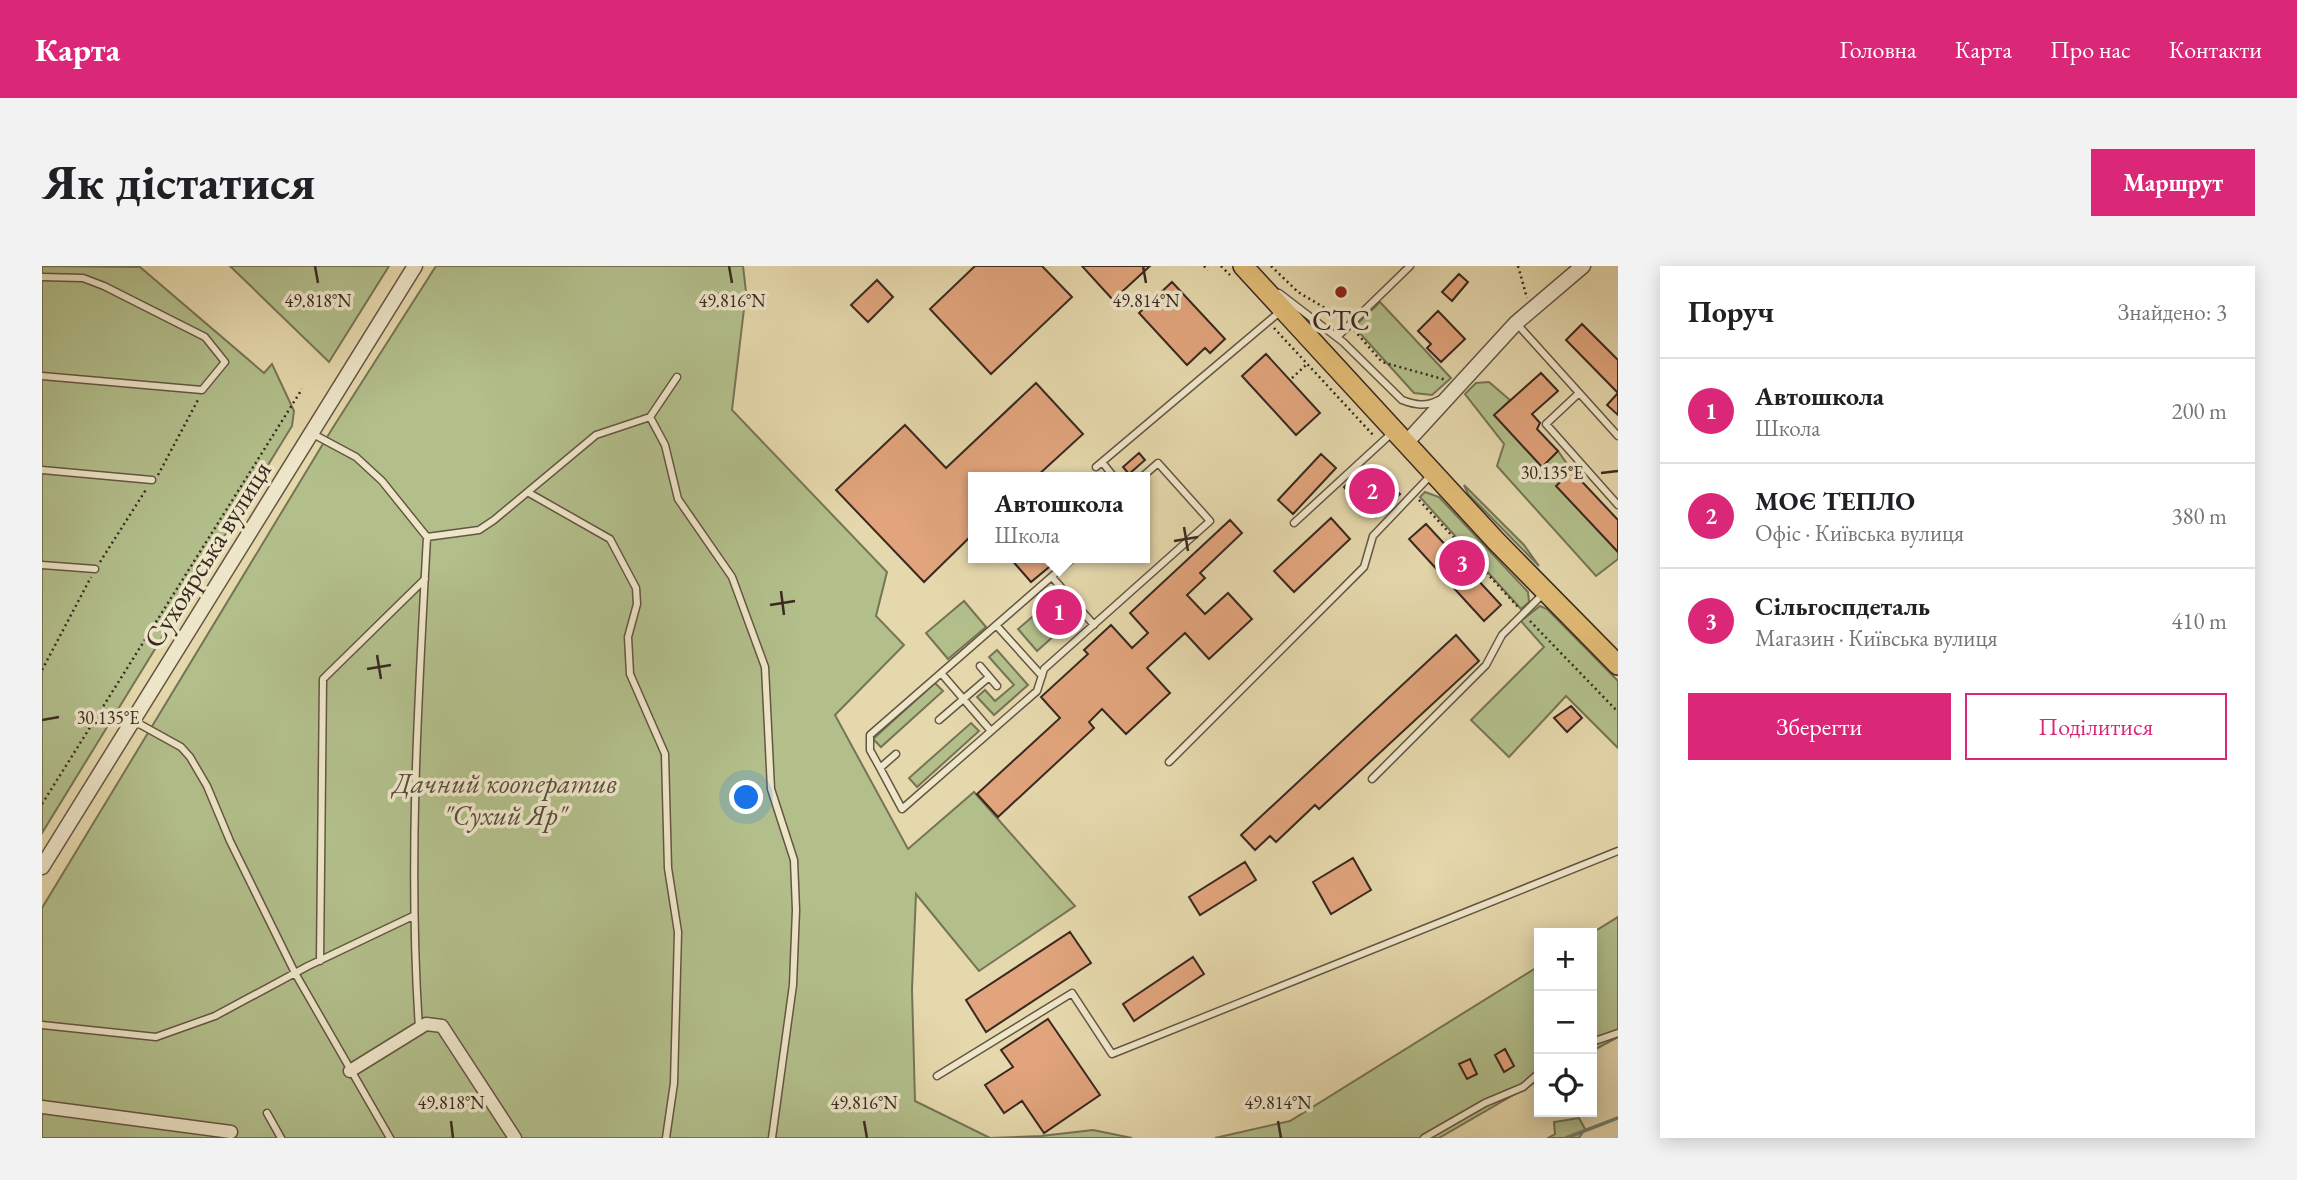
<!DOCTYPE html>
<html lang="uk">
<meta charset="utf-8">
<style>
:root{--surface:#fff;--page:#f2f2f2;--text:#202124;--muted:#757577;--line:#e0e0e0;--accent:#db2777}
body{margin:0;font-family:"EB Garamond",serif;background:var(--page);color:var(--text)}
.controls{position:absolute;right:21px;bottom:21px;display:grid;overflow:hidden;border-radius:0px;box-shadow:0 4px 18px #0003}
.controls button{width:63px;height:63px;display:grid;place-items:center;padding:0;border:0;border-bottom:2px solid var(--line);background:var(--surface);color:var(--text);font:35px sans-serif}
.you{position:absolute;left:705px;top:532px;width:24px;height:24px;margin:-18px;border:5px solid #fff;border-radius:50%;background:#1a73e8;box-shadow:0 0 0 10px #1a73e833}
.badge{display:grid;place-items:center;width:46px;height:46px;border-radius:50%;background:var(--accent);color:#fff;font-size:23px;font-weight:700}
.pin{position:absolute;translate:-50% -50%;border:4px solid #fff;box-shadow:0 2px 7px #0006}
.popup{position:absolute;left:926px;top:206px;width:182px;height:91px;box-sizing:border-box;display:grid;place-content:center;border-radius:0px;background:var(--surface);filter:drop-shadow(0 2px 5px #0005);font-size:23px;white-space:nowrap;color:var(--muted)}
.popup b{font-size:26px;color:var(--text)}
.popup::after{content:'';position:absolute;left:50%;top:100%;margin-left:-14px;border:14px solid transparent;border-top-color:var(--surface)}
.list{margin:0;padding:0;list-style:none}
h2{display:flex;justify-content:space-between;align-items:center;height:91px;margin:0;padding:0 28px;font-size:30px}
h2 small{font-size:23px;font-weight:400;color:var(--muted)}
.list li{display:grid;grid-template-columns:46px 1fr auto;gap:21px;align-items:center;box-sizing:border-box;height:105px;padding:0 28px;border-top:2px solid var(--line)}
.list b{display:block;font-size:26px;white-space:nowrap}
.list p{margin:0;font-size:23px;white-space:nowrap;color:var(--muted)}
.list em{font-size:23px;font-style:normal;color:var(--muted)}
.actions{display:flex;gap:14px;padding:21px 28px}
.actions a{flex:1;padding:16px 0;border:2px solid var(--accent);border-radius:0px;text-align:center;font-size:24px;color:var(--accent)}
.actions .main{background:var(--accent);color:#fff}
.icon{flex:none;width:38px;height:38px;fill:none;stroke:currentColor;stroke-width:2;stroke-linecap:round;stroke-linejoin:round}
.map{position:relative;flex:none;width:1576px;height:872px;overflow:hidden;border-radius:0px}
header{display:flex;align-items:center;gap:42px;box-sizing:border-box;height:98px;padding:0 35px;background:var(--accent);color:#fff}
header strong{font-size:33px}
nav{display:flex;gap:38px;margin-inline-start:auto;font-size:24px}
.intro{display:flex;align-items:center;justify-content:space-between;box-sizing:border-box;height:168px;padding:0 42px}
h1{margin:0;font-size:49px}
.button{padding:18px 32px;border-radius:0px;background:var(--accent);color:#fff;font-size:24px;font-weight:700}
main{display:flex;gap:42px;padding:0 42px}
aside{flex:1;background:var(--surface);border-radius:0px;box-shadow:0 4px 18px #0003}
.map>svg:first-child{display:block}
.green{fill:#b2bf8b;stroke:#767456;stroke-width:2}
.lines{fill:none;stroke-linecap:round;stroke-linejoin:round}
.stream{stroke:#718070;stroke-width:3.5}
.building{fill:#e1a47c;stroke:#3a2921;stroke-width:2}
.service-casing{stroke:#655544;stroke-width:9}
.minor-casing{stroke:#655544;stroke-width:15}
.tertiary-casing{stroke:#655544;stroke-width:17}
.primary-casing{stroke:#3a2921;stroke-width:22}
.path{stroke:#3a2921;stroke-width:2.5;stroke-dasharray:2 3.5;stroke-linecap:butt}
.service{stroke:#eee6c9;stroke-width:6}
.minor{stroke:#eee6c9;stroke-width:12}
.tertiary{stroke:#eee6c9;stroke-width:14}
.primary{stroke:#e2bc76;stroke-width:19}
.ticks{fill:none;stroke:#3a2921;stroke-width:2.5}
.poi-dot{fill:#8f2418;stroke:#eee6c9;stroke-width:2.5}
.labels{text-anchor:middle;stroke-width:7;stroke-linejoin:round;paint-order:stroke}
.poi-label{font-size:28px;fill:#3a2921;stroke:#eee6c9}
.street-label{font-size:28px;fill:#3a2921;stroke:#eee6c9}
.park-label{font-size:28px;font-style:italic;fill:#584e3c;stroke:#eee6c9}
.ticks-label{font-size:18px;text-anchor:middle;fill:#3a2921;stroke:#eee6c9;stroke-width:7;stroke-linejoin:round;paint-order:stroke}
</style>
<header>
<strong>Карта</strong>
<nav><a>Головна</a><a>Карта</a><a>Про нас</a><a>Контакти</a></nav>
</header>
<div class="intro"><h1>Як дістатися</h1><a class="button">Маршрут</a></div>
<main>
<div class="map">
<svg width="1576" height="872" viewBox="0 0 1576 872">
<rect width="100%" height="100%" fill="#e5d8ac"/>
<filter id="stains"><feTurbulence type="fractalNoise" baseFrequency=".00286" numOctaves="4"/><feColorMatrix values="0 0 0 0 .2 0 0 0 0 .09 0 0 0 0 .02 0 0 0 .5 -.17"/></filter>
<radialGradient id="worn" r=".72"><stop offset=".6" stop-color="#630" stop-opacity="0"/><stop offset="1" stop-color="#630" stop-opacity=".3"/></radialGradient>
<path class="green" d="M0,0L98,1L222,107L230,98L252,145L250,160L0,567Z
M188,0H347L287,96Z
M394,0H701L704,26L690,144L845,306L834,350L862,379L793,449L866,583L932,526L1033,640L937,705L874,628L870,723L873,835L948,872L999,870L1051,864L1090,872H0V642L290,163Z
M1338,36L1409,112L1390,129L1372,127L1315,64L1314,59Z
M1447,116L1468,134L1453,149L1500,200L1516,185L1530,205L1515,220L1576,286V293L1554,310L1455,200L1462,178L1423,128L1434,117Z
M1422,219L1482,279L1497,300L1426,228Z
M1383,226L1397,231L1486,326L1487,336L1479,343L1378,231Z
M922,335L944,361L906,393L884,367Z
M1003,340L1022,361L995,385L976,363Z
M1498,340L1505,343L1576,415V482L1524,430L1467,491L1429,454L1502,381L1479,355Z
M955,384L986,419L952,449L935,431L943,424L953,435L972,419L947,391Z
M893,417L901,425L839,481L831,473Z
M929,457L937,465L875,521L867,512Z
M1576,651V771L1550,785V667Z
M1497,700V814L1397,872H1173L1248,855Z
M1537,852L1543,863L1537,872H1506L1513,868L1512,856Z"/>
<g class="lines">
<path class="stream" d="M1524,872L1576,852"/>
</g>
<path class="building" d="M933,0H1000L1030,31L949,108L888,43Z
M1040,0H1108L1071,34Z
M1417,8L1426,16L1410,35L1400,26Z
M835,14L851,31L826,56L809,39Z
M1130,16L1183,73L1168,87L1163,82L1145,99L1097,47Z
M1396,45L1423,73L1399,96L1385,82L1389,78L1376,65Z
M1540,58L1576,94V149L1565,139L1576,127L1524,74Z
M1224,88L1278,147L1254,169L1200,110Z
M1499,107L1516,125L1490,148L1498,157L1495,163L1516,185L1500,201L1452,149Z
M994,117L1041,168L994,211H931V268L882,316L794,224L863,159L904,202Z
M1097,187L1103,194L1087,208L1081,201Z
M1279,188L1294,202L1251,248L1236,234Z
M1325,200L1358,228L1334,251L1318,233L1315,236L1302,221Z
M1530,205L1576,254V286L1514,220Z
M1289,252L1308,273L1252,326L1232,305Z
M1188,254L1200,267L1158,307L1163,312L1145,329L1163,348L1186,327L1210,353L1167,393L1143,367L1105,402L1128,427L1084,468L1060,443L1047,456L1052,462L956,551L935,528L1018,452L999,431L1046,388L1042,384L1069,359L1090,382L1106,367L1088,347Z
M1384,258L1459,339L1442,355L1367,273Z
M968,292H1018L989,316Z
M1414,369L1437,395L1277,543L1273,539L1234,576L1228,570L1213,584L1199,569Z
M1529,440L1540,452L1525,466L1512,452Z
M1311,592L1329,624L1289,648L1271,616Z
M1203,596L1214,614L1158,649L1147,631Z
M1028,666L1049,697L944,766L924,734Z
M1151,691L1162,708L1092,755L1081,738Z
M1006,753L1058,829L1002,867L980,835L962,847L943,819L971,801L959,784Z
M1463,783L1472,800L1462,806L1453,789Z
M1428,793L1435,808L1425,813L1417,798Z"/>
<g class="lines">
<defs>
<path id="service" d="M0,11L41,12L62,20L163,71L183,96L160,124L0,110
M1237,27L1301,76L1360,134C1373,139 1384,141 1397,134
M1475,58L1576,170
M1295,71L1368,0
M1537,127L1504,158L1576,239
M608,151L623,179L636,233L690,311L723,401L729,523L752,594L754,644L751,719L730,872
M271,168L314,191L340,215L385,271L437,264L452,254L554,169L608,151L635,111
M1060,196L1072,211
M1054,201L1240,44
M0,204L110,214
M487,227L568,273L594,322L595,338L586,371L588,408L623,488L626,602L636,666L632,817L624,872
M1252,257L1351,166
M0,299L53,303
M1010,311L1052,359
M954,359L1000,410
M938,400L955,420
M899,407L949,465
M897,454L947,411
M92,455L139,481L148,491L165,520L188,575L253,707L348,872
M854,488L838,502L828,484V469L1031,292
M1127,496L1322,301L1331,270L1390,208
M838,502L860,543L995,425L1002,403L1168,255L1116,197L1100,211
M1330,513L1444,399L1460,369L1501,328
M278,695L281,413L383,313
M0,759L114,771L173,750L266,700L371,650
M377,762C366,599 376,435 385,271
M1550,776L1576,767
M895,810L1030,727L1070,788L1576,585
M225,847L239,872
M1382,872L1443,837L1481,821L1497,807"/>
<path id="minor" d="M308,805L384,758L400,760L473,872
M0,841L189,866"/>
<path id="tertiary" d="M1364,177L1474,57L1541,0
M0,601L373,0"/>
<path id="primary" d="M1201,0L1454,275L1576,399"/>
</defs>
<use href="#service" class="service-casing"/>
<use href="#minor" class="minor-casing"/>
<use href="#tertiary" class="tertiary-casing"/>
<use href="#primary" class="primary-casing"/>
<path class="path" d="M1162,0L1166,4
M1179,0L1188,9
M1229,0L1256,26L1300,52
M1476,0L1485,32
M1232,62L1332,170
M1312,64L1340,96L1404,114
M1250,112L1265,98
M116,209L157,132
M1377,234L1477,342
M58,296L105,222
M1488,355L1576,446
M0,404L49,311
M0,538L260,123"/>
<use href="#service" class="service"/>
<use href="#minor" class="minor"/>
<use href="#tertiary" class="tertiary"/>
<use href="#primary" class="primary"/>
</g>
<path class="ticks" d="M273,0L276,17M687,0L690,17M1101,0L1104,17M1559,207L1576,205M1142,261L1146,285M1132,275L1156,271M739,325L742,349M728,339L753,335M335,389L339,413M325,403L349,399M0,454L17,451M409,855L411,872M822,855L825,872M1236,855L1239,872"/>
<circle class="poi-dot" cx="1299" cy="26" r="7"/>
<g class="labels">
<g class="poi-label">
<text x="1299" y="64">СТС</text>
</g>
<g class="street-label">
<text transform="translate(165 288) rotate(-58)" y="10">Сухоярська вулиця</text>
</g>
<g class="park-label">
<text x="463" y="527">Дачний кооператив<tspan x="463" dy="32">"Сухий Яр"</tspan></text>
</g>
</g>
<g class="ticks-label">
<text x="276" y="41">49.818°N</text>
<text x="690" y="41">49.816°N</text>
<text x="1104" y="41">49.814°N</text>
<text x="1510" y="213">30.135°E</text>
<text x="66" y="458">30.135°E</text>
<text x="409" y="843">49.818°N</text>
<text x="822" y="843">49.816°N</text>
<text x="1236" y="843">49.814°N</text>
</g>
<rect width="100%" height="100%" filter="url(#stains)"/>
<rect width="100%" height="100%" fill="url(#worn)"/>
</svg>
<div class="controls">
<button>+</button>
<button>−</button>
<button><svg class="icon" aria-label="locate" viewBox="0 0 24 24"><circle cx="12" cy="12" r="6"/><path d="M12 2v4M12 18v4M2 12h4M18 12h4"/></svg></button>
</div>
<div class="you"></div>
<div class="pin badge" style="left:1017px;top:346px">1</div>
<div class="popup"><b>Автошкола</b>Школа</div>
<div class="pin badge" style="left:1330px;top:225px">2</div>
<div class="pin badge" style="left:1420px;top:297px">3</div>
</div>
<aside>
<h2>Поруч<small>Знайдено: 3</small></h2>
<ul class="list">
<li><span class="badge">1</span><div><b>Автошкола</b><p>Школа</p></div><em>200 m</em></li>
<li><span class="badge">2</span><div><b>МОЄ ТЕПЛО</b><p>Офіс · Київська вулиця</p></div><em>380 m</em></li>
<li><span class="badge">3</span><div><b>Сільгоспдеталь</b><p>Магазин · Київська вулиця</p></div><em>410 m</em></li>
</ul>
<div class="actions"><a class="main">Зберегти</a><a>Поділитися</a></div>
</aside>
</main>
